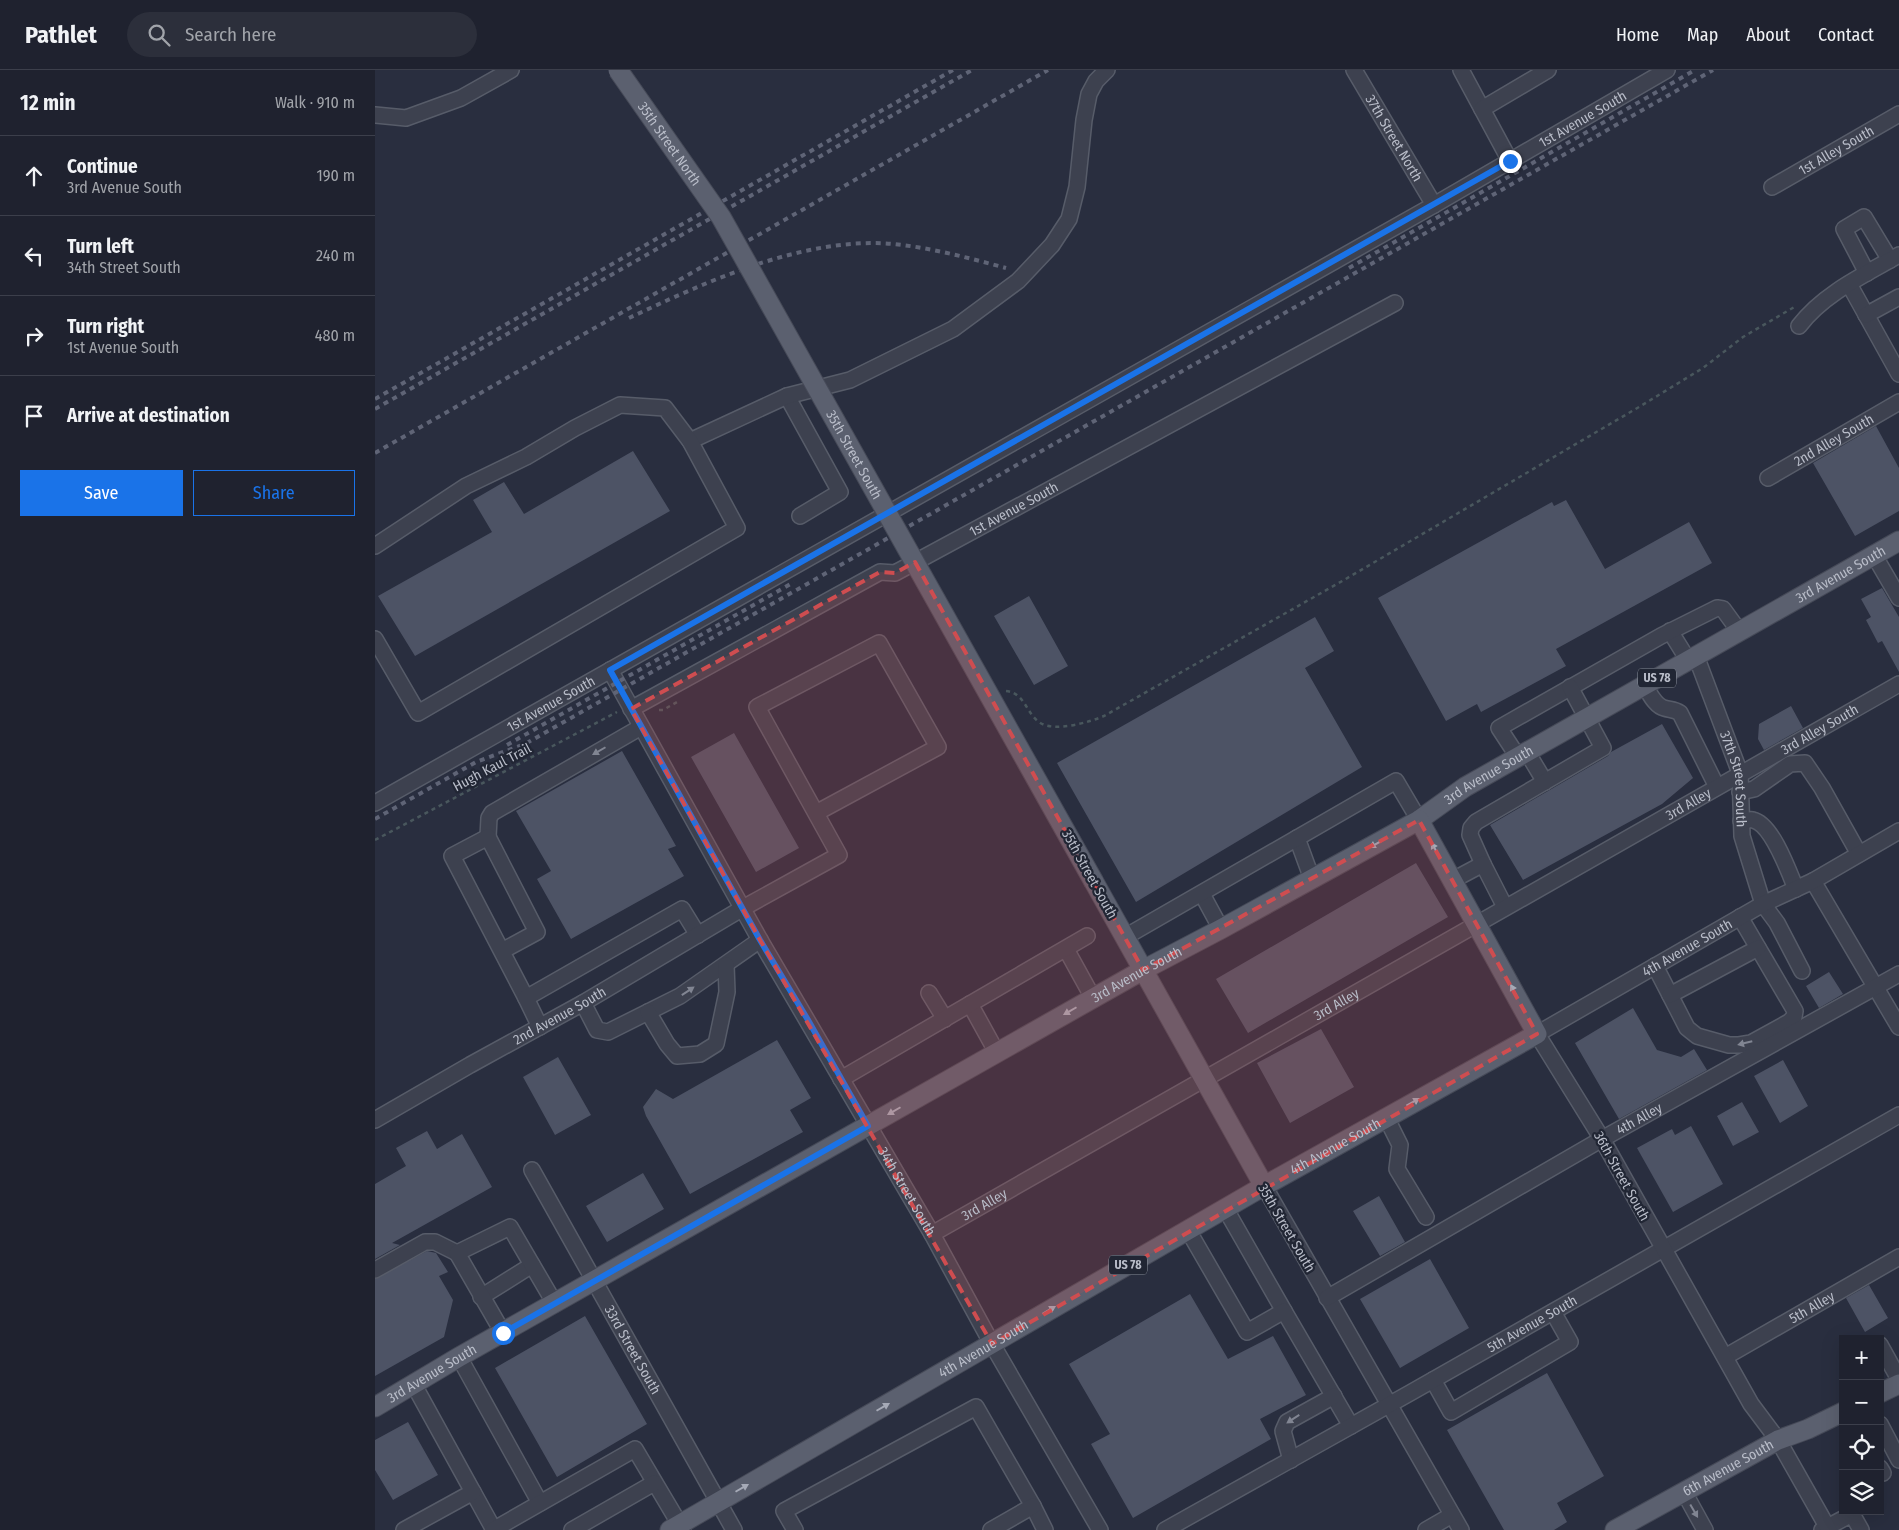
<!DOCTYPE html>
<meta charset="utf-8">
<style>
:root{--surface:#1f222f;--page:#2c2f3b;--text:#f1f3f6;--muted:#a1a4aa;--line:#3c3f4b;--accent:#1a73e8}
body{margin:0;font-family:"Fira Sans Condensed",sans-serif;background:var(--page);color:var(--text)}
.controls{position:absolute;right:15px;bottom:15px;display:grid;overflow:hidden;border-radius:0px;box-shadow:0 5px 20px #0002}
.controls button{width:45px;height:45px;display:grid;place-items:center;padding:0;border:0;border-bottom:1px solid var(--line);background:var(--surface);color:var(--text);font:25px sans-serif}
.stop{position:absolute;width:15px;height:15px;margin:-11px;border:4px solid #1a73e8;border-radius:50%;background:#fff}
.stop.end{background:#1a73e8;border-color:#fff;box-shadow:0 1px 5px #0008}
.list{margin:0;padding:0;list-style:none}
h2{display:flex;justify-content:space-between;align-items:center;height:65px;margin:0;padding:0 20px;font-size:21px}
h2 small{font-size:16px;font-weight:400;color:var(--muted)}
.list li{display:grid;grid-template-columns:32px 1fr auto;gap:15px;align-items:center;box-sizing:border-box;height:80px;padding:0 20px;border-top:1px solid var(--line)}
.list b{display:block;font-size:19px;white-space:nowrap}
.list p{margin:0;font-size:16px;white-space:nowrap;color:var(--muted)}
.list em{font-size:16px;font-style:normal;color:var(--muted)}
.actions{display:flex;gap:10px;padding:15px 20px}
.actions a{flex:1;padding:11px 0;border:1px solid var(--accent);border-radius:0px;text-align:center;font-size:18px;color:var(--accent)}
.actions .main{background:var(--accent);color:#fff}
.icon{flex:none;width:28px;height:28px;fill:none;stroke:currentColor;stroke-width:2;stroke-linecap:round;stroke-linejoin:round}
.map{position:relative;flex:none;width:1524px;height:1460px;overflow:hidden}
header{display:flex;align-items:center;gap:30px;box-sizing:border-box;height:70px;padding:0 25px;background:var(--surface);border-bottom:1px solid var(--line)}
header strong{font-size:24px}
nav{display:flex;gap:28px;margin-inline-start:auto;font-size:18px}
.search{width:350px;height:45px;background:var(--page);display:flex;align-items:center;gap:12px;box-sizing:border-box;padding:0 18px;border-radius:28px;color:var(--muted);font-size:19px}
main{display:flex}
aside{flex:1;background:var(--surface)}
.map>svg:first-child{display:block}
.building{fill:#4d5365}
.lines{fill:none;stroke-linecap:round;stroke-linejoin:round}
.minor-casing{stroke:#575c69;stroke-width:18}
.major-casing{stroke:#464a58;stroke-width:21}
.path{stroke:#49575d;stroke-width:2.5;stroke-dasharray:4 4;stroke-linecap:butt}
.minor{stroke:#3d414f;stroke-width:15}
.major{stroke:#5b606f;stroke-width:19}
.rail{stroke:#5f6476;stroke-width:4;stroke-dasharray:5 5;stroke-linecap:butt}
.major-bridge-casing{stroke:#464a58;stroke-width:21;stroke-linecap:butt}
.major-bridge{stroke:#5b606f;stroke-width:19}
.oneway{fill:#818592}
.oneway2{fill:#a6aab7}
.route{stroke:#1a73e8;stroke-width:6}
.marked{fill:#cf4d50;fill-opacity:0.2;stroke:#cf4d50;stroke-width:4;stroke-dasharray:10 6;stroke-linejoin:round}
.labels{text-anchor:middle;stroke-width:4.5;stroke-linejoin:round;paint-order:stroke}
.shield{fill:#212634;stroke:#8b909c;stroke-width:1}
.shield-label{font-size:12px;font-weight:bold;fill:#b9bdc9}
.street-label{font-size:14px;fill:#b9bdc9;stroke:#212634}
</style>
<header>
<strong>Pathlet</strong>
<div class="search"><svg class="icon" aria-label="search" viewBox="0 0 24 24"><circle cx="10" cy="10" r="6"/><path d="M15 15l6 6"/></svg>Search here</div>
<nav><a>Home</a><a>Map</a><a>About</a><a>Contact</a></nav>
</header>
<main>
<aside>
<h2>12 min<small>Walk · 910 m</small></h2>
<ul class="list">
<li><svg class="icon" aria-label="ahead" viewBox="0 0 24 24"><path d="M12 20V5M6 11l6-6 6 6"/></svg><div><b>Continue</b><p>3rd Avenue South</p></div><em>190 m</em></li>
<li><svg class="icon" aria-label="left" viewBox="0 0 24 24"><path d="M17 20v-9H6M10 6l-5 5 5 5"/></svg><div><b>Turn left</b><p>34th Street South</p></div><em>240 m</em></li>
<li><svg class="icon" aria-label="right" viewBox="0 0 24 24"><path d="M7 20v-9h11M14 6l5 5-5 5"/></svg><div><b>Turn right</b><p>1st Avenue South</p></div><em>480 m</em></li>
<li><svg class="icon" aria-label="arrive" viewBox="0 0 24 24"><path d="M6 21V4h12l-3 4 3 4H6"/></svg><div><b>Arrive at destination</b></div></li>
</ul>
<div class="actions"><a class="main">Save</a><a>Share</a></div>
</aside>
<div class="map">
<svg width="1524" height="1460" viewBox="0 0 1524 1460">
<rect width="100%" height="100%" fill="#292e3f"/>
<path class="building" d="M1501,356L1524,398V441L1480,466L1438,393Z
M258,381L295,441L40,586L3,526L117,462L98,430L129,412L149,444Z
M1191,430L1230,499L1314,452L1337,493L1181,579L1191,596L1106,642L1102,634L1071,651L1003,528L1177,432L1179,436Z
M1507,518L1524,547V602L1507,571L1503,573L1491,550L1496,547L1486,529Z
M654,526L693,596L659,615L619,546Z
M940,547L959,581L930,598L987,697L761,832L682,693Z
M1416,636L1428,658L1389,680L1383,669L1384,654Z
M1287,654L1318,708L1287,734L1148,810L1115,755L1233,686L1236,682Z
M359,663L424,778L381,802L316,687Z
M247,681L301,776L293,779L309,806L196,869L162,809L176,801L141,741Z
M1041,793L1073,847L873,963L841,909Z
M1454,902L1468,924L1444,938L1431,916Z
M1258,938L1282,980L1306,987L1319,979L1332,1000L1244,1049L1200,973Z
M946,959L979,1017L915,1053L882,993Z
M402,970L436,1028L415,1040L428,1062L315,1124L271,1046L268,1037L281,1019L298,1029Z
M183,987L216,1045L180,1065L148,1007Z
M1408,990L1433,1036L1405,1053L1379,1006Z
M1367,1032L1384,1062L1358,1076L1342,1046Z
M1316,1056L1348,1114L1298,1142L1262,1078L1297,1059L1300,1065Z
M52,1061L62,1079L87,1064L117,1117L17,1173L25,1175L0,1189V1114L31,1096L21,1078Z
M268,1103L289,1139L232,1172L211,1136Z
M1004,1126L1030,1172L1005,1186L978,1141Z
M52,1181L61,1183L73,1202L64,1206L78,1230L69,1267L0,1306V1209Z
M1055,1189L1094,1258L1025,1298L985,1229Z
M1494,1215L1513,1248L1490,1262L1471,1228Z
M815,1224L853,1289L898,1266L931,1325L885,1349L896,1369L758,1448L716,1374L735,1364L694,1294Z
M210,1246L272,1354L182,1407L120,1298Z
M1172,1303L1229,1406L1182,1433L1192,1452L1179,1460H1129L1072,1360Z
M33,1352L63,1405L18,1430L0,1400V1370Z"/>
<g class="lines">
<defs>
<g id="minor">
<path id="s1" d="M979,0L1059,135"/>
<path d="M1086,0L1107,39"/>
<path d="M0,45L31,48L86,28L136,0"/>
<path d="M1135,91L1107,39L1173,0"/>
<path id="s2" d="M1397,117L1524,44"/>
<path d="M1492,203L1469,159L1489,147L1515,190"/>
<path d="M1474,214L1524,304"/>
<path d="M1491,245L1524,227"/>
<path d="M1424,256C1448,224 1489,205 1524,185"/>
<path d="M412,326L465,422L425,446"/>
<path d="M315,371L412,326L475,310L578,259L643,211L677,175L694,149L702,117L709,50L714,24L721,11L732,0"/>
<path id="s3" d="M1393,408L1524,332"/>
<path d="M0,476L91,416L151,387L200,358L245,335L290,338L315,371L362,458L43,643L0,569"/>
<path d="M1499,485L1524,528"/>
<path d="M1295,561L1313,590"/>
<path id="s4" d="M1321,586L1365,703L1367,766L1388,834L1402,853L1427,901"/>
<path id="s5" d="M235,600L385,870L557,1164L617,1274L725,1460"/>
<path d="M1269,615C1274,622 1280,636 1289,638C1295,640 1299,639 1305,643L1342,717"/>
<path id="s6" d="M256,639L505,502L520,503L1020,233"/>
<path d="M1152,682L1170,712"/>
<path d="M1143,687L1124,658L1286,566L1342,538L1348,539L1364,561"/>
<path d="M1365,722L1379,719L1415,694L1430,693L1447,718L1484,784"/>
<path id="s7" d="M0,733L1059,135L1292,0"/>
<path d="M1366,751C1370,751 1375,749 1378,750C1397,754 1414,802 1421,819"/>
<path d="M113,767L114,748L117,743L266,657"/>
<path d="M922,768L937,809"/>
<path d="M1108,794L1095,765L1096,758L1101,752L1228,678L1195,617"/>
<path d="M1078,810L1108,794L1130,837"/>
<path d="M1438,811L1524,957"/>
<path d="M827,824L846,859"/>
<path d="M750,867L1021,711L1044,750"/>
<path d="M691,879L718,928"/>
<path d="M127,881L162,862L113,767L77,786L151,928"/>
<path d="M1280,896L1312,958L1322,966L1354,975H1364L1376,973L1414,952L1419,947L1420,941L1365,847"/>
<path d="M554,923L570,949"/>
<path d="M1295,925L1383,878"/>
<path d="M208,933L222,960L233,962L305,926L385,870"/>
<path d="M595,934L622,983"/>
<path d="M273,942L292,974L302,986L325,984L341,974L352,922L351,895"/>
<path d="M165,957L151,928L307,839L323,865"/>
<path d="M466,1009L712,866"/>
<path d="M1011,1047L1025,1075L1022,1099L1051,1147"/>
<path id="s8" d="M0,1050L95,995L208,933L368,838L464,785L382,637L504,573L563,677L441,743"/>
<path id="s9" d="M157,1100L359,1460"/>
<path d="M889,1116L1086,1460"/>
<path d="M850,1138L909,1241"/>
<path d="M813,1160L872,1262L909,1241L976,1356"/>
<path id="s10" d="M557,1164L1524,614"/>
<path d="M0,1200L50,1172H60L82,1183"/>
<path d="M106,1227L157,1195"/>
<path id="s11" d="M952,1228L1227,1069L1524,904"/>
<path d="M128,1263L82,1183L135,1157L180,1234"/>
<path d="M1505,1275L1524,1309"/>
<path d="M84,1287L165,1433"/>
<path id="s12" d="M1350,1287L1524,1187"/>
<path d="M1058,1310L1076,1342L1195,1272L1178,1242"/>
<path d="M1505,1354L1524,1390"/>
<path d="M916,1390L908,1361L912,1352L959,1326"/>
<path d="M1505,1398L1508,1403"/>
<path d="M98,1422L119,1460"/>
<path d="M1309,1422L1330,1460"/>
<path d="M29,1460L98,1422L39,1315"/>
<path d="M118,1460L260,1379L308,1460"/>
<path d="M197,1460L279,1413"/>
<path d="M420,1460L409,1441L601,1337L658,1436L670,1460"/>
<path d="M616,1460L658,1436"/>
<path id="s13" d="M790,1460L1035,1323L1524,1045"/>
<path d="M1051,1460L1077,1445"/>
<path d="M1447,1460L1477,1444L1486,1460"/>
<path id="s14" d="M1454,1460L1403,1370L1376,1334L1227,1069L1162,964L1388,834L1438,811L1524,761"/>
</g>
<g id="major">
<path d="M719,812L889,1116"/>
<path d="M1505,1323L1524,1314"/>
<path id="s15" d="M0,1337L84,1287L768,900L846,859L1044,750L1090,717L1524,471"/>
<path id="s16" d="M295,1460L889,1116L1162,964L1044,750"/>
<path id="s17" d="M1240,1460L1403,1370L1433,1359L1468,1342"/>
</g>
</defs>
<use href="#minor" class="minor-casing"/>
<use href="#major" class="major-casing"/>
<path class="path" d="M631,621C650,623 651,643 664,652C678,663 715,652 729,646L969,510L1264,337L1328,298L1368,267L1421,236
M284,640H288L302,632
M0,770L242,642"/>
<use href="#minor" class="minor"/>
<use href="#major" class="major"/>
<path class="rail" d="M974,198L1320,0
M254,248C333,211 430,166 519,174C557,178 594,188 631,198
M0,329L578,0
M0,339L597,0
M0,383L673,0
M132,675L419,512
M0,749L101,692L150,674L1338,0"/>
<defs>
<g id="major-bridge">
<path id="s18" d="M243,0L346,147L719,812"/>
</g>
</defs>
<use href="#major-bridge" class="major-bridge-casing"/>
<use href="#major-bridge" class="major-bridge"/>
</g>
<defs><path id="oneway-solid" d="M-6-.8H1V-3.2L6.5 0L1 3.2V.8H-6Z" transform="scale(1.25)"/></defs>
<g class="oneway">
<use href="#oneway-solid" transform="translate(224 681) rotate(150)"/>
<use href="#oneway-solid" transform="translate(313 921) rotate(-34)"/>
<use href="#oneway-solid" transform="translate(1370 973) rotate(166)"/>
<use href="#oneway-solid" transform="translate(918 1349) rotate(147)"/>
<use href="#oneway-solid" transform="translate(1319 1441) rotate(60)"/>
</g>
<g class="oneway2">
<use href="#oneway-solid" transform="translate(1001 774) rotate(151)"/>
<use href="#oneway-solid" transform="translate(1060 779) rotate(-120)"/>
<use href="#oneway-solid" transform="translate(1139 921) rotate(-118)"/>
<use href="#oneway-solid" transform="translate(695 941) rotate(150)"/>
<use href="#oneway-solid" transform="translate(1038 1032) rotate(-29)"/>
<use href="#oneway-solid" transform="translate(519 1041) rotate(150)"/>
<use href="#oneway-solid" transform="translate(674 1240) rotate(-30)"/>
<use href="#oneway-solid" transform="translate(508 1337) rotate(-30)"/>
<use href="#oneway-solid" transform="translate(367 1418) rotate(-30)"/>
</g>
<g class="lines">
<path class="route" d="M128,1263L493,1056L433,950L385,870L235,600L1135,91"/>
</g>
<path class="marked" d="M540,492L768,900L1044,750L1162,964L617,1274L385,870L256,639L505,502L520,503Z"/>
<g class="labels">
<g class="shield">
<rect x="1263" y="598.5" width="38" height="19" rx="4"/>
<rect x="734" y="1185.5" width="38" height="19" rx="4"/>
</g>
<g class="shield-label">
<text x="1282" y="612">US 78</text>
<text x="753" y="1199">US 78</text>
</g>
<g class="street-label">
<text dy="5" stroke="none"><textPath href="#s7" startOffset="1388">1st Avenue South</textPath></text>
<text dy="5" stroke="none"><textPath href="#s1" startOffset="79">37th Street North</textPath></text>
<text dy="5" stroke="none"><textPath href="#s18" startOffset="90">35th Street North</textPath></text>
<text dy="5" stroke="none"><textPath href="#s2" startOffset="74">1st Alley South</textPath></text>
<text dy="5" stroke="none"><textPath href="#s3" startOffset="76">2nd Alley South</textPath></text>
<text dy="5" stroke="none"><textPath href="#s18" startOffset="452">35th Street South</textPath></text>
<text dy="5" stroke="none"><textPath href="#s6" startOffset="434">1st Avenue South</textPath></text>
<text dy="5" stroke="none"><textPath href="#s15" startOffset="1686">3rd Avenue South</textPath></text>
<text dy="5" stroke="none"><textPath href="#s7" startOffset="202">1st Avenue South</textPath></text>
<text dy="5" stroke="none"><textPath href="#s10" startOffset="1021">3rd Alley South</textPath></text>
<text transform="translate(117 697) rotate(-28)" y="5">Hugh Kaul Trail</text>
<text dy="5" stroke="none"><textPath href="#s15" startOffset="1281">3rd Avenue South</textPath></text>
<text dy="5" stroke="none"><textPath href="#s4" startOffset="130">37th Street South</textPath></text>
<text dy="5" stroke="none"><textPath href="#s10" startOffset="870">3rd Alley</textPath></text>
<text transform="translate(715 804) rotate(61)" y="5">35th Street South</text>
<text dy="5" stroke="none"><textPath href="#s14" startOffset="749">4th Avenue South</textPath></text>
<text dy="5" stroke="none"><textPath href="#s15" startOffset="876">3rd Avenue South</textPath></text>
<text dy="5" stroke="none"><textPath href="#s10" startOffset="465">3rd Alley</textPath></text>
<text dy="5" stroke="none"><textPath href="#s8" startOffset="212">2nd Avenue South</textPath></text>
<text dy="5" stroke="none"><textPath href="#s11" startOffset="360">4th Alley</textPath></text>
<text dy="5" stroke="none"><textPath href="#s16" startOffset="768">4th Avenue South</textPath></text>
<text transform="translate(1247 1106) rotate(61)" y="5">36th Street South</text>
<text dy="5" stroke="none"><textPath href="#s5" startOffset="600">34th Street South</textPath></text>
<text dy="5" stroke="none"><textPath href="#s10" startOffset="60">3rd Alley</textPath></text>
<text transform="translate(912 1158) rotate(60)" y="5">35th Street South</text>
<text dy="5" stroke="none"><textPath href="#s12" startOffset="100">5th Alley</textPath></text>
<text dy="5" stroke="none"><textPath href="#s13" startOffset="421">5th Avenue South</textPath></text>
<text dy="5" stroke="none"><textPath href="#s16" startOffset="362">4th Avenue South</textPath></text>
<text dy="5" stroke="none"><textPath href="#s9" startOffset="206">33rd Street South</textPath></text>
<text dy="5" stroke="none"><textPath href="#s15" startOffset="66">3rd Avenue South</textPath></text>
<text dy="5" stroke="none"><textPath href="#s17" startOffset="129">6th Avenue South</textPath></text>
</g>
</g>
</svg>
<div class="controls">
<button>+</button>
<button>−</button>
<button><svg class="icon" aria-label="locate" viewBox="0 0 24 24"><circle cx="12" cy="12" r="6"/><path d="M12 2v4M12 18v4M2 12h4M18 12h4"/></svg></button>
<button><svg class="icon" aria-label="layers" viewBox="0 0 24 24"><path d="M12 4l9 5-9 5-9-5zM3 14l9 5 9-5"/></svg></button>
</div>
<div class="stop" style="left:128px;top:1263px"></div>
<div class="stop end" style="left:1135px;top:91px"></div>
</div>
</main>
